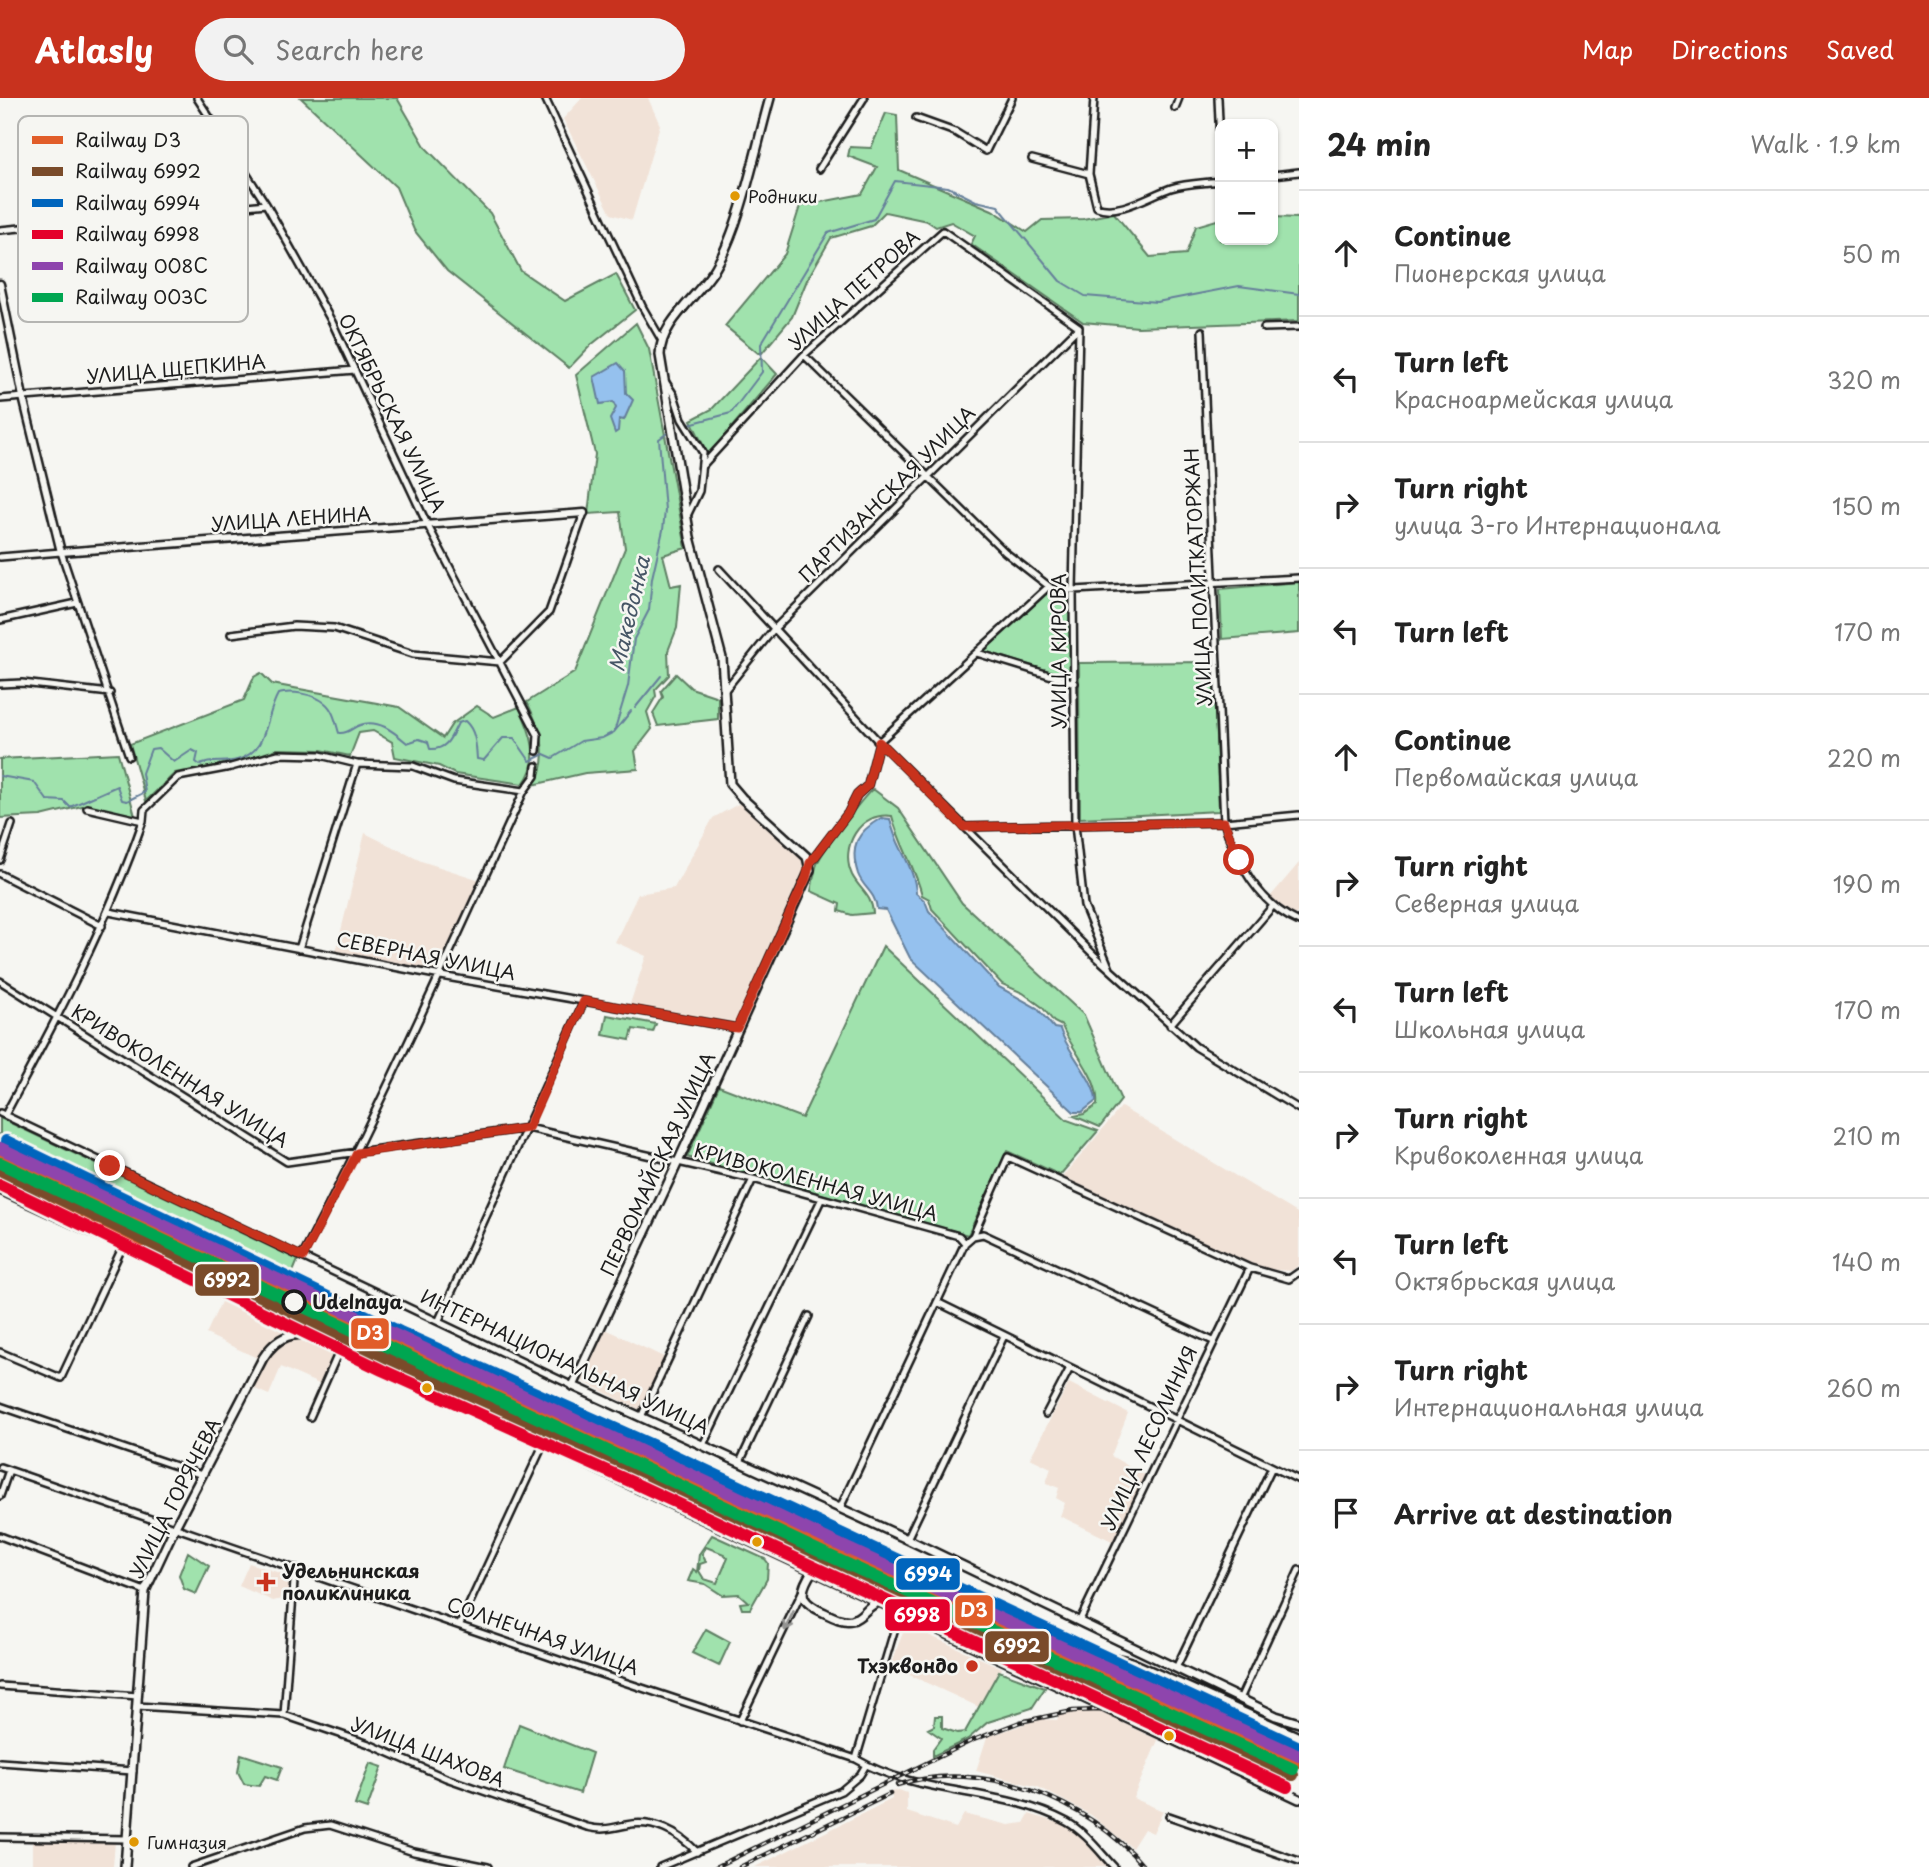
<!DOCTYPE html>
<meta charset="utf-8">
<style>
:root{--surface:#fff;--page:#f2f2f2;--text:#222;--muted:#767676;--line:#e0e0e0;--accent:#c8321e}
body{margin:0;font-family:"Playpen Sans",sans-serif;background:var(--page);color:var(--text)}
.controls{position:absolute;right:21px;top:21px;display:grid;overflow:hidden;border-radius:14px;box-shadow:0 2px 5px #0004}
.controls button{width:63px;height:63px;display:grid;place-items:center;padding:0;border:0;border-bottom:2px solid var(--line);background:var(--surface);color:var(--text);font:35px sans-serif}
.stop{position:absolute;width:21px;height:21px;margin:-16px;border:5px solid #c8321e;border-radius:50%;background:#fff}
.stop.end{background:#c8321e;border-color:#fff;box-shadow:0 2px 7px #0008}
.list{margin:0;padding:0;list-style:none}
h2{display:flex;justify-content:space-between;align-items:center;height:91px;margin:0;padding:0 28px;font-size:30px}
h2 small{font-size:23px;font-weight:400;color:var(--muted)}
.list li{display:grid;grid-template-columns:46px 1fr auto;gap:21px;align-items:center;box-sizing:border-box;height:126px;padding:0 28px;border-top:2px solid var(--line)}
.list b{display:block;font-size:26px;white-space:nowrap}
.list p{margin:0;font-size:23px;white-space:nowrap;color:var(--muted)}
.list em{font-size:23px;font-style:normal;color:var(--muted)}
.icon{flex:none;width:38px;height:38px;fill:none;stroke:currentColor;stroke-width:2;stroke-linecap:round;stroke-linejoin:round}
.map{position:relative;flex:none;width:1299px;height:1769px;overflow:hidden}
header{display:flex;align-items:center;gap:42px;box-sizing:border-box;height:98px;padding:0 35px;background:var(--accent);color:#fff}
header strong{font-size:33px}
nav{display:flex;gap:38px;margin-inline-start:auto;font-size:24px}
.search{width:490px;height:63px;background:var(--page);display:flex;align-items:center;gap:18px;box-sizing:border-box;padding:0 24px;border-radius:38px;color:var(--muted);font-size:26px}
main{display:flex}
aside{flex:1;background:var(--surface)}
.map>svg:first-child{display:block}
.built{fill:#f1e2d7}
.green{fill:#a0e2ad;stroke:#5e7f64;stroke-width:2;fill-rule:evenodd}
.water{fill:#95c1ee;stroke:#657f9a;stroke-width:2}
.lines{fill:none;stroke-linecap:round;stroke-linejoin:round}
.stream{stroke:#657f9a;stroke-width:2}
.minor-casing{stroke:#1c1c1c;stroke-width:10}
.tertiary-casing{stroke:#1c1c1c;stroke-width:11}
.secondary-casing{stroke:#1c1c1c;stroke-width:12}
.minor{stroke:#f6f6f2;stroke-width:5}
.tertiary{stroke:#f6f6f2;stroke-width:6}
.secondary{stroke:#f6f6f2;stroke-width:7}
.rail-casing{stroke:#1c1c1c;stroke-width:4.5}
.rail{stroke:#f6f6f2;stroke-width:2;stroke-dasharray:5;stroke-linecap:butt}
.rail-1-casing{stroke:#f6f6f2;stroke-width:18}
.rail-2-casing{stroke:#f6f6f2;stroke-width:18}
.rail-3-casing{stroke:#f6f6f2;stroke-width:18}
.rail-4-casing{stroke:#f6f6f2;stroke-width:18}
.rail-5-casing{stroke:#f6f6f2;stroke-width:18}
.rail-6-casing{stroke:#f6f6f2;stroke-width:18}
.rail-1{stroke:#e15d29;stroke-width:12}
.rail-2{stroke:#7a4b2a;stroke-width:12}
.rail-3{stroke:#0065bd;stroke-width:12}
.rail-4{stroke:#e4002b;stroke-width:12}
.rail-5{stroke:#8e44ad;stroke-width:12}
.rail-6{stroke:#00a651;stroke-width:12}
.oneway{stroke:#949492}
.route{stroke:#c8321e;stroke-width:9}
.bus-dot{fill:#e19803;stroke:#f6f6f2;stroke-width:2.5}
.stop-dot{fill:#f6f6f2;stroke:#1c1c1c;stroke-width:3.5}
.poi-dot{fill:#c8321e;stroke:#f6f6f2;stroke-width:2.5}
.labels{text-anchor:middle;stroke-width:5;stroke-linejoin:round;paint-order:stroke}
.bus-label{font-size:17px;fill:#1c1c1c;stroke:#f6f6f2;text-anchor:start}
.street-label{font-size:19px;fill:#1c1c1c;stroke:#f6f6f2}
.stop-label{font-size:19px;font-weight:bold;fill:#1c1c1c;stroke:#f6f6f2;text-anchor:start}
.poi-label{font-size:19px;font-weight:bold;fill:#1c1c1c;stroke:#f6f6f2;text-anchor:start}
.water-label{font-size:21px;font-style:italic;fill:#465666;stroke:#f6f6f2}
.key{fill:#f6f6f2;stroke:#b5b5b2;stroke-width:2}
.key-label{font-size:19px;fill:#1c1c1c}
.line-badge{stroke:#f6f6f2;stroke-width:2.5}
.badge-label{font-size:19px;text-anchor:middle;font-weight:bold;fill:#fff}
</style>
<header>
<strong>Atlasly</strong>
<div class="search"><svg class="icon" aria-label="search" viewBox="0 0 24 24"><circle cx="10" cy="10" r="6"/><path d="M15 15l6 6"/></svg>Search here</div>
<nav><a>Map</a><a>Directions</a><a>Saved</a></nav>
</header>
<main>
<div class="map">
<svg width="1299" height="1769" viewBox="0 0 1299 1769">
<rect width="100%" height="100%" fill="#f6f6f2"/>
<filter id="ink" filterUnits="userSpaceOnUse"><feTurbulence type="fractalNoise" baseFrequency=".0143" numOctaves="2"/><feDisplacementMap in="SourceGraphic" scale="14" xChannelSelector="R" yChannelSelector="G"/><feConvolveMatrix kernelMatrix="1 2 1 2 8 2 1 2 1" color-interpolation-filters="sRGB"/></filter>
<g filter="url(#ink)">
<path class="built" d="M582,0H648L660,27L632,122L611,116L563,21Z
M740,705L804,763V778L735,925L630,906L646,858L615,844L638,796L674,790L713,720Z
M365,735L421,763L480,782L439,873L336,853Z
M1299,765V812L1295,818L1270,799Z
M1121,1009L1299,1116V1167L1291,1173L1263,1171L1063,1079Z
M227,1191L307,1229L304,1242L318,1245L335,1255L321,1287L281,1269L269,1297L255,1291L257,1260L206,1236Z
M605,1231L672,1263L648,1316L580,1282Z
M1069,1285L1128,1315L1111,1358L1146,1378L1114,1444L1060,1418L1065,1405L1056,1400L1059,1390L1046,1385L1051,1370L1030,1360Z
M249,1465L292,1479L290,1499L273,1503L239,1488Z
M906,1527L1002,1570L979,1609L890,1568Z
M1098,1613L1158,1642L1133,1700L1163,1713L1153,1735L1144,1731L1132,1750L1091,1717L1038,1689L976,1673L987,1639L1039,1621L1057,1622L1059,1616Z
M899,1692L907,1695V1714L956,1730L964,1716L1009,1727L1024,1725L1029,1716L1059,1725L1080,1737L1109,1769H755L892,1701L891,1694Z
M32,1741L115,1743L113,1769H32Z"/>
<path class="green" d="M301,0H397L426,50L490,115L521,173L565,203L616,176L635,212L591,247L569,270L447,173L414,132L396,89Z
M886,15L897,17L899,72L992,112L1027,134L1042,122L1083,121L1114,115L1150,159L1186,156L1196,128L1220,121V142H1273V119L1299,120V223L1138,229L1083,224L971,146L975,138L951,124L936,129L927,123L885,114L871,128L831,140L807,182L792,219L762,255H758L725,228L785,156L800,108L862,96L877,69L848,58L850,49L871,50Z
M636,225L649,251L686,450L663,457L671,488L681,486L677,530L668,553L669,577L655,592L656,598L647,614L652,631L635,653L638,671L585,675L533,687C552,661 540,630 527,604L575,574L625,450L620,414L588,416L595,356L576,277Z
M761,259L777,276L708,357L691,322L712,311Z
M1299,484V535L1222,541L1220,491Z
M1047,494L1059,500H1070L1071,580L984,553Z
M1213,564L1219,713L1080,720L1079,565Z
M261,575L272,586L399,609L443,640L452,626L477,608L494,619L519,609C531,634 542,662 523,686L455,676L439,668L395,659L392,644L373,633L359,635L350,658L321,652L277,651L233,666L175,675L146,703L130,646L244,602L254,579Z
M676,576L691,590L718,599V621L658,628L653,615L663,599L661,593Z
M118,655L135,718L86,707L41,718L0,720V661Z
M873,691L898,710L962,805L1084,917L1121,1002L1100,1029L1074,1018L1084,1016L1097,1007C1100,980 1072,953 1062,928L1054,924L1042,909L1023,895L1002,886L932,811L929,801L922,797C915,769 899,746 892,718C860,713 839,749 852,777C859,791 872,797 873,815L852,817L839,813L840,806L811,793C813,785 814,774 817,766C822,754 864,697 873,691Z
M883,848L1067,1022L1098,1033L1060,1077L1007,1053L968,1137L687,1059L719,988L802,1020Z
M607,917L656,926L653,934L633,931L630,942L603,937Z
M0,1020L298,1162L291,1179L0,1041Z
M0,1074L224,1186L221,1190L0,1085Z
M712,1437L765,1461L768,1465L767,1481L750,1511H742L740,1505L748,1504L739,1496L722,1497L705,1486L688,1483L693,1471L697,1474L699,1456ZM706,1449L724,1456L728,1460L717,1485L704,1481L699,1473L700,1466L706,1464L702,1456Z
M188,1454L209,1468L196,1496L184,1491L179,1477Z
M706,1531L730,1544L719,1568L692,1555Z
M999,1573L1045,1590L1032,1610L988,1624L968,1641L933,1658V1651L941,1640L928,1631L934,1628L935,1618H942V1630L957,1635L965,1634Z
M519,1626L592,1655L580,1695L504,1671Z
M241,1656L282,1669L277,1682L265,1678L259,1688L244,1686L238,1674Z
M370,1665L382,1669L367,1711L355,1707Z"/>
<path class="water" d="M618,265L625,273L626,295L633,302L624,322L619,321L618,333L615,335L610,321L616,310L613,304L600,306L594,279Z
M881,720L890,721C895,748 915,768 916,795L925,803L929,813L999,889L1037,910L1054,930L1060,931C1067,954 1095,981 1096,1003L1082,1014H1074L910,860L886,812L877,811C876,795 863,790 858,776C849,748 857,734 881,720Z"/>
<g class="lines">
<path class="stream" d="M689,326L731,315L762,274L761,246L828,135L874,121L895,83L948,89L976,103L998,108L1060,183L1085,198L1157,204L1239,188L1299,196
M635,610L661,578
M614,634L631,613
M0,678L34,684L47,702L64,703L70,709L117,688L122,702L127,703L145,694L142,675L151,651L158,650L174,664L192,652L198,655L196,664L200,667C213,661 223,666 237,662C269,653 264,621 278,596C291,592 314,596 325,605C334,612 336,626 339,635C349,636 351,630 360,627C378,620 394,634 407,645L419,641L428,644L430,651C447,652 451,639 458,625L465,623C476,633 476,647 477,661L484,662L503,640H514L530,663L544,656L553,660L581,643L602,640L614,634L628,588L634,541L649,512L652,480L663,432L665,412L659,341L670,333"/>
<defs>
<path id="minor" d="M197,0L266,106L332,224L427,426L538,637L537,653
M545,0L643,210L661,241
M1094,0L1089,76L1097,109C1118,118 1150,97 1171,90C1186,85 1204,85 1220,83
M1218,0L1220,46
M1175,10L1179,0
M916,20L955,34L986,53L1012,0
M1032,61L1089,76
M819,71L864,0
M1273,77L1299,74
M0,132L266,106
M1079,229L1073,492L1075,727L1084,808L1110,871
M1264,230L1299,229
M1202,233L1224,724C1236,764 1259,806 1299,824
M804,257L1005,454L1055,493L1299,480
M665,283L674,297L682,321L703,355L699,393L686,420
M0,301L355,272
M703,367L804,257L943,133L1079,229
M0,459L61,454L129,658
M719,471L879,644L1094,857L1196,949L1299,1011
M0,522L77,505
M231,536L294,528L334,530L413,556L500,564L549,514L584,415
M977,555L1075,585
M0,586L22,585L110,595
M725,592L773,532L1079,229
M87,710L143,723L144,712L178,679L231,669L278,656L320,657L357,666L413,668L454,683L524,693
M964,729L1224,724L1299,717
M0,762L12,726
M810,765L848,715L857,697L868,687L879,644L1048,489
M0,776L102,828
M109,814L441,878L737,930
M299,851L357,666
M0,883L287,1064L528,1030L753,1081L959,1138L965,1145
M1170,927L1273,808
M0,1015L573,1288
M5,1017C57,921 107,826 143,723
M0,1093L277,1221L295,1236
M973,1138L1008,1059L1250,1170L1289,1181L1299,1174
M302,1159C382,1006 452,850 524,693L535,678L536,668
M937,1204L1299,1382
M439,1222L584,903
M0,1254L61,1280L122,1150
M0,1308L202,1377
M1046,1316L1070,1270
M310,1319L340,1251
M641,1319L753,1081
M703,1347L822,1100
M740,1364L809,1218
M0,1369L582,1570L856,1661C920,1699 1002,1689 1067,1724C1085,1734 1100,1754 1114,1769
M0,1398L9,1372
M840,1410L965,1145L973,1138L983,1136L1213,1243
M0,1438L145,1493
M907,1441L1004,1238
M1079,1524L1250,1170
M460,1526L544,1345
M1176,1570L1272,1369
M0,1588L138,1598
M1240,1601L1299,1472
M137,1608L284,1617L369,1646L446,1680L587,1729C603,1733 611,1730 626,1727C653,1721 679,1735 697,1754
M284,1617L295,1470
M740,1623L802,1494
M856,1661L900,1513
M0,1664L133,1673
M1169,1718L1299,1763
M0,1739L128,1741
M191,1769L305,1730L330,1727L414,1754L488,1769
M660,1769L841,1693L860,1677L866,1667"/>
<path id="tertiary" d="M0,186L23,299L61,454L584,415"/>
<path id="secondary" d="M770,0C756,49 741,127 716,169C700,197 660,224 660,257L690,439L722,560L730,686L742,700L807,759L810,772L678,1064L573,1288L907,1441L1276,1618L1299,1625
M880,1504C867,1506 864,1519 852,1522C843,1524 833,1519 825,1515C800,1504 797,1496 813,1472L829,1468C888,1487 940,1528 999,1546C1042,1560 1088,1551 1131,1564L1299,1639
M125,1769L145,1493L175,1429L263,1260C277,1238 295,1231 319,1241L1299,1701"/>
</defs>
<use href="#minor" class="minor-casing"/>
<use href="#tertiary" class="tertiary-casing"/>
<use href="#secondary" class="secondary-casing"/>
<use href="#minor" class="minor"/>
<use href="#tertiary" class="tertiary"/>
<use href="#secondary" class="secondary"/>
<defs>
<path id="rail" d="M897,1687C982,1660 1088,1701 1144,1769
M716,1769L971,1643L1020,1624L1073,1613L1099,1612L1162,1619
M740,1769L890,1696"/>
</defs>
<use href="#rail" class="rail-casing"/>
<use href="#rail" class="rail"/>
<defs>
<path id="rail-1" d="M0,1056L394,1247L646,1360L1299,1664
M51,1097L144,1143"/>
<path id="rail-2" d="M0,1072L388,1260L640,1373L1293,1677"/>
<path id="rail-3" d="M6,1043L400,1234L652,1347L1299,1649"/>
<path id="rail-4" d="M0,1087L382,1272L634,1385L1287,1689"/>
<path id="rail-5" d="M0,1050L827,1441L1299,1658"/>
<path id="rail-6" d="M0,1065L821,1454L1293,1671"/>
</defs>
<use href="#rail-1" class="rail-1-casing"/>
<use href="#rail-2" class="rail-2-casing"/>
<use href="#rail-3" class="rail-3-casing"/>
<use href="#rail-4" class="rail-4-casing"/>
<use href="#rail-5" class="rail-5-casing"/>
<use href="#rail-6" class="rail-6-casing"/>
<use href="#rail-1" class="rail-1"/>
<use href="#rail-2" class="rail-2"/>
<use href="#rail-3" class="rail-3"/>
<use href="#rail-4" class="rail-4"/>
<use href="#rail-5" class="rail-5"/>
<use href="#rail-6" class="rail-6"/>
</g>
<defs><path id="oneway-shaft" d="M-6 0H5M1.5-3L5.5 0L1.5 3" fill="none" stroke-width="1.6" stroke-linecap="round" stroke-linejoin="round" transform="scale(1.75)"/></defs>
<use class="oneway" href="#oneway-shaft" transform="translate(789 1523) rotate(115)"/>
</g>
<g class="lines" filter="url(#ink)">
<path class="route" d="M110,1068L303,1159L357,1055L528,1030L584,903L737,930L806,780L810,765L848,715L857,697L868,687L879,644L964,729L1224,724L1239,762"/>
</g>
<g class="bus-dot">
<circle cx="735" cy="98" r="6"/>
<circle cx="427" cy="1290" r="6"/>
<circle cx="757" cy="1444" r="6"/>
<circle cx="1169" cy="1638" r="6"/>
<circle cx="134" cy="1744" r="6"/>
</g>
<circle class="stop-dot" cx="294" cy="1204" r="11"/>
<g class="poi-dot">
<path d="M262.5 1473.5h7v7h7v7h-7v7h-7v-7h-7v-7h7z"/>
<circle cx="972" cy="1568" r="7"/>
</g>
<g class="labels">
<g class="bus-label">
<text x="748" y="105">Родники</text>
<text x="147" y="1751">Гимназия</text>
</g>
<g class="street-label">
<text transform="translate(854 192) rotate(-42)" y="7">УЛИЦА ПЕТРОВА</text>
<text transform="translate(176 271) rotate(-5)" y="7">УЛИЦА ЩЕПКИНА</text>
<text transform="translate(392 315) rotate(64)" y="7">ОКТЯБРЬСКАЯ УЛИЦА</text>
<text transform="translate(887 396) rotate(-45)" y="7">ПАРТИЗАНСКАЯ УЛИЦА</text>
<text transform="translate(291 421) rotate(-4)" y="7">УЛИЦА ЛЕНИНА</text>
<text transform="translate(1198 479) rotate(-93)" y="7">УЛИЦА ПОЛИТКАТОРЖАН</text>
<text transform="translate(1059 553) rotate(-90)" y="7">УЛИЦА КИРОВА</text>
<text transform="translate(426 858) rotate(11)" y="7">СЕВЕРНАЯ УЛИЦА</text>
<text transform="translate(180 978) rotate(32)" y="7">КРИВОКОЛЕННАЯ УЛИЦА</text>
<text transform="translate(658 1066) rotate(-65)" y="7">ПЕРВОМАЙСКАЯ УЛИЦА</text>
<text transform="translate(816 1084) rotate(15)" y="7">КРИВОКОЛЕННАЯ УЛИЦА</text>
<text transform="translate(565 1264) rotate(25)" y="7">ИНТЕРНАЦИОНАЛЬНАЯ УЛИЦА</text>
<text transform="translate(1149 1340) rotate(-65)" y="7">УЛИЦА ЛЕСОЛИНИЯ</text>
<text transform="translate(175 1400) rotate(-63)" y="7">УЛИЦА ГОРЯЧЕВА</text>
<text transform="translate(543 1538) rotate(19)" y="7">СОЛНЕЧНАЯ УЛИЦА</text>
<text transform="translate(428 1654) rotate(21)" y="7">УЛИЦА ШАХОВА</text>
</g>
<g class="stop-label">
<text x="312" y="1211">Udelnaya</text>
</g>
<g class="poi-label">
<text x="282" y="1480">Удельнинская<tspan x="282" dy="22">поликлиника</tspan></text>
<text x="958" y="1575" text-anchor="end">Тхэквондо</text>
</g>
<g class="water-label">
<text transform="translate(630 516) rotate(-77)" y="7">Македонка</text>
</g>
</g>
<rect x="18" y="18" width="230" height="206" rx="10" class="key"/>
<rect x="32" y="38" width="31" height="8" fill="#e15d29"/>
<rect x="32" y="69" width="31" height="9" fill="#7a4b2a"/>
<rect x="32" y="101" width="31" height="8" fill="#0065bd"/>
<rect x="32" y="132" width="31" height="9" fill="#e4002b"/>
<rect x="32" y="164" width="31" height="8" fill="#8e44ad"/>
<rect x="32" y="195" width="31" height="9" fill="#00a651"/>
<g class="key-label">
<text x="75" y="49">Railway D3</text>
<text x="75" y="80">Railway 6992</text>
<text x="75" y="112">Railway 6994</text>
<text x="75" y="143">Railway 6998</text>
<text x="75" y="175">Railway 008С</text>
<text x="75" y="206">Railway 003С</text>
</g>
<g class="line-badge">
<rect x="194" y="1165" width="66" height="34" rx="7" fill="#7a4b2a"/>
<rect x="350" y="1219" width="40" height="33" rx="7" fill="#e15d29"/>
<rect x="895" y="1459" width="66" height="34" rx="7" fill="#0065bd"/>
<rect x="954" y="1496" width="40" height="33" rx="7" fill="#e15d29"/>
<rect x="884" y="1500" width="67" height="34" rx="7" fill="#e4002b"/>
<rect x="984" y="1532" width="66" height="33" rx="7" fill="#7a4b2a"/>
</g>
<g class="badge-label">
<text x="227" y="1189">6992</text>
<text x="370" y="1242">D3</text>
<text x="928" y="1483">6994</text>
<text x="974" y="1519">D3</text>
<text x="917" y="1524">6998</text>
<text x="1017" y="1555">6992</text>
</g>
</svg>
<div class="controls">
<button>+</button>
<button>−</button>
</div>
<div class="stop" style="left:1239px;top:762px"></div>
<div class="stop end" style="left:110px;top:1068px"></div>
</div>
<aside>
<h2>24 min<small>Walk · 1.9 km</small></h2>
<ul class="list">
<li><svg class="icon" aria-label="ahead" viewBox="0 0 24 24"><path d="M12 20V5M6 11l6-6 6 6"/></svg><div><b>Continue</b><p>Пионерская улица</p></div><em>50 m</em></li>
<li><svg class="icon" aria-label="left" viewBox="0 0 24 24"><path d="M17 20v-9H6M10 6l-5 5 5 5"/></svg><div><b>Turn left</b><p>Красноармейская улица</p></div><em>320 m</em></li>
<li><svg class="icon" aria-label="right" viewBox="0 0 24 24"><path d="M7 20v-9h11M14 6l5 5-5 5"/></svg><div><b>Turn right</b><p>улица 3-го Интернационала</p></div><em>150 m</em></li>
<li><svg class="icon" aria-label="left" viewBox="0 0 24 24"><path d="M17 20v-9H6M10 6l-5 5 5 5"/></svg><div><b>Turn left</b></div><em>170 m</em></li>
<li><svg class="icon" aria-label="ahead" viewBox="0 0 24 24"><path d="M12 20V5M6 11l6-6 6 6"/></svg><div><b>Continue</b><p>Первомайская улица</p></div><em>220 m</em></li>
<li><svg class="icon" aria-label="right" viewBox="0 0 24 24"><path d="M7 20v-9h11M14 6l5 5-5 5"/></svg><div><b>Turn right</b><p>Северная улица</p></div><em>190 m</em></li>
<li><svg class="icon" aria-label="left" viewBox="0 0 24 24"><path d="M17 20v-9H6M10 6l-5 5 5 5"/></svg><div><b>Turn left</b><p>Школьная улица</p></div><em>170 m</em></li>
<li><svg class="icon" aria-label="right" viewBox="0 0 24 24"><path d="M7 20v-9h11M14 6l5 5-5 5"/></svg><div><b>Turn right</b><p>Кривоколенная улица</p></div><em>210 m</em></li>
<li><svg class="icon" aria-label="left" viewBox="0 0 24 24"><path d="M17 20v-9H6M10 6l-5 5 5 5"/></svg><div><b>Turn left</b><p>Октябрьская улица</p></div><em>140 m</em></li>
<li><svg class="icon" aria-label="right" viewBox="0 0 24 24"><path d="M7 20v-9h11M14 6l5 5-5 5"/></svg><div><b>Turn right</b><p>Интернациональная улица</p></div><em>260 m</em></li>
<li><svg class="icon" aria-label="arrive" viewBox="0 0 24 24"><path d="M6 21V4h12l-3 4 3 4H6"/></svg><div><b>Arrive at destination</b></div></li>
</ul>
</aside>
</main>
